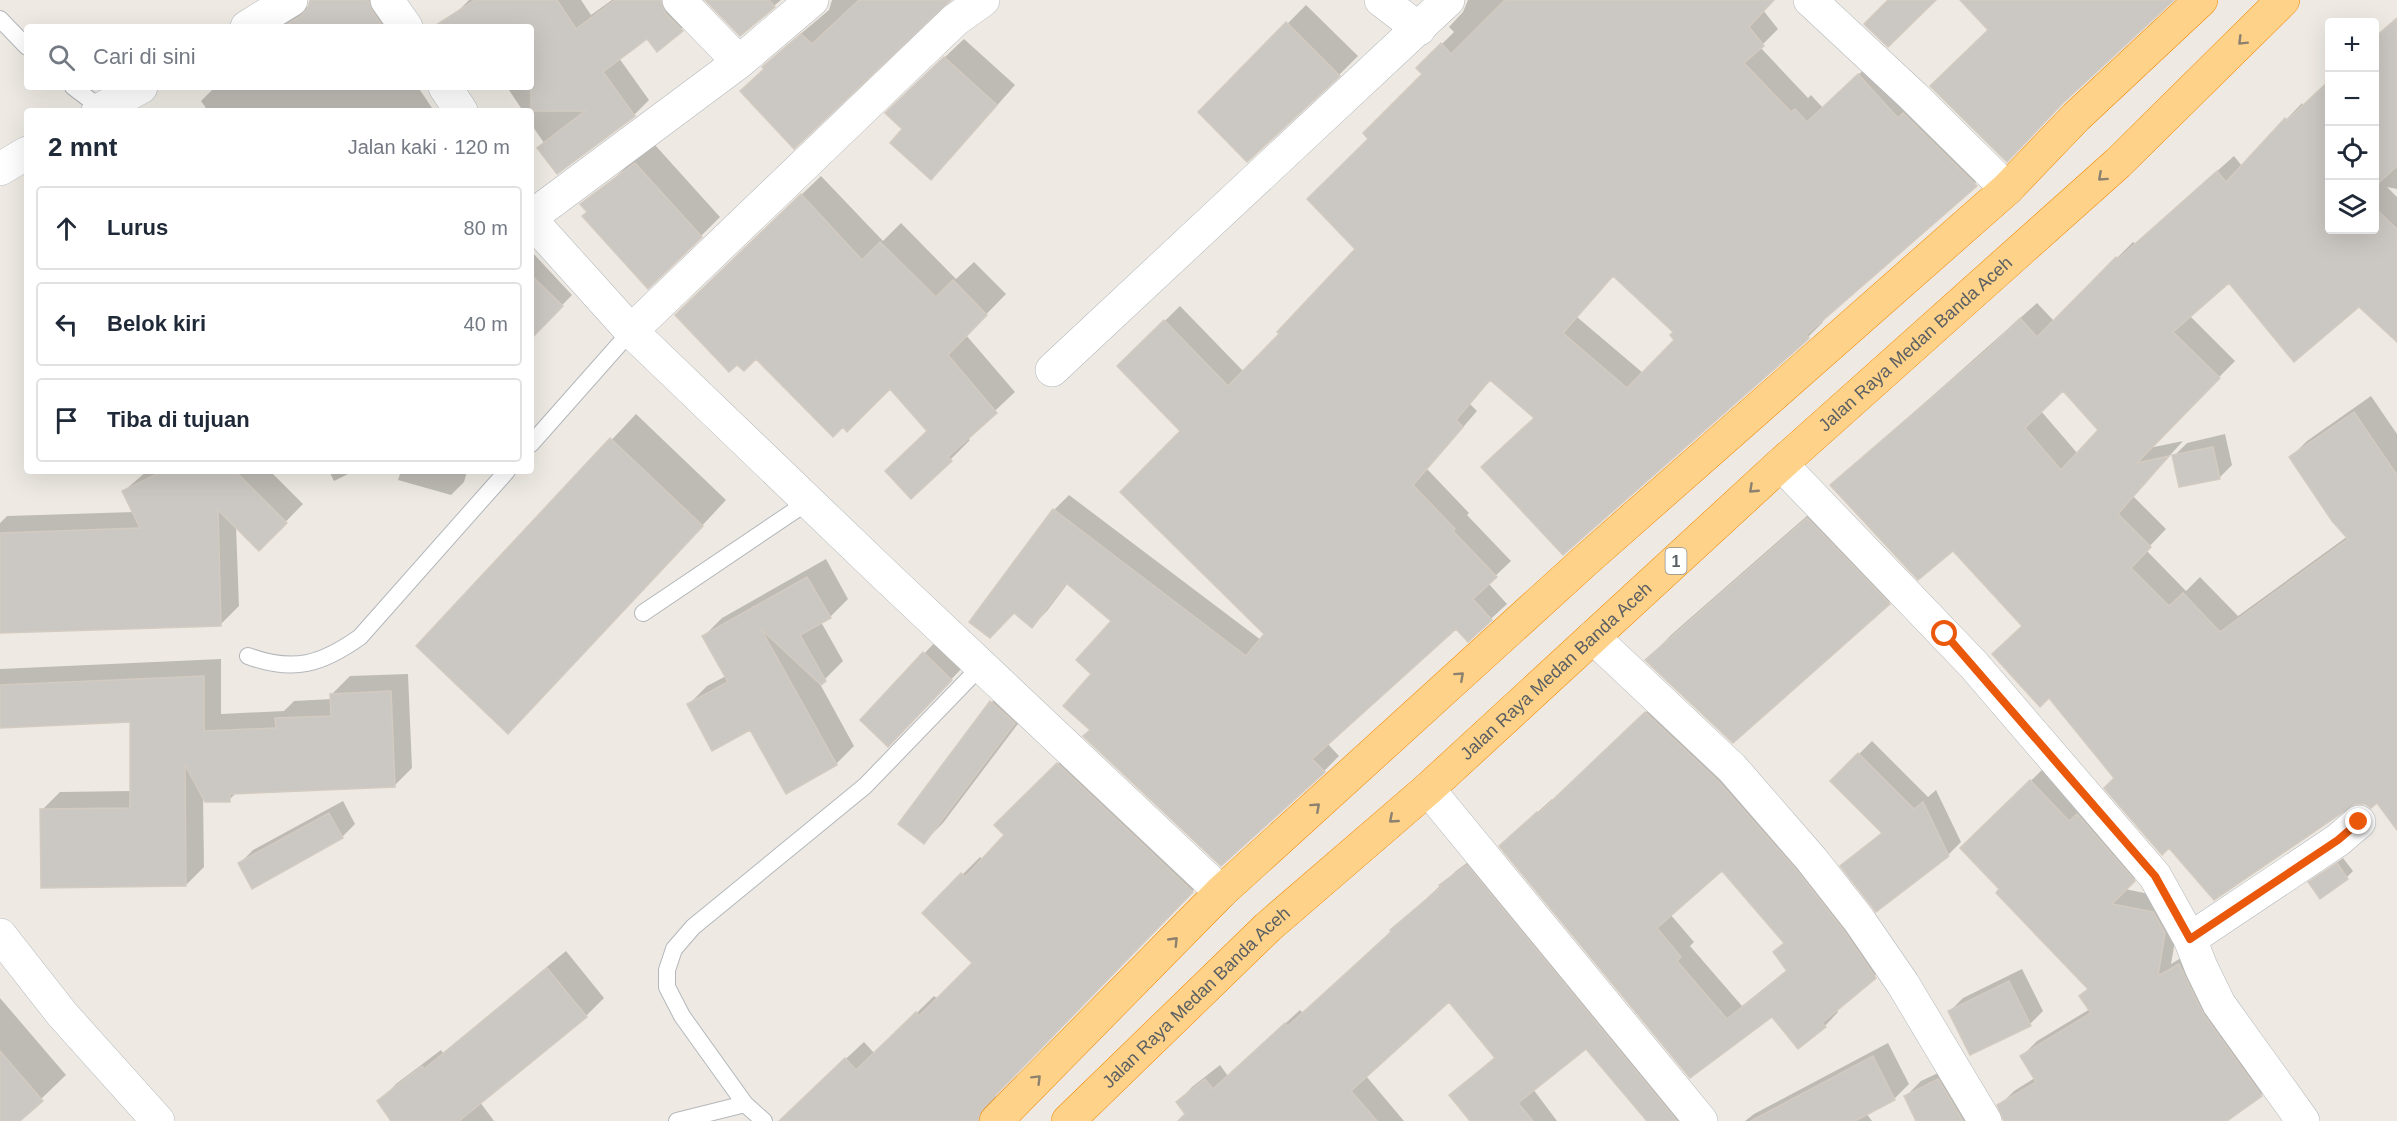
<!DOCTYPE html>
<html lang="id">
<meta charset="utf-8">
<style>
:root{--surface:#fff;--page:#f6f6f7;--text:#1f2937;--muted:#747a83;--line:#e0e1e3}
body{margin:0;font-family:Arial,sans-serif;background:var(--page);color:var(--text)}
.controls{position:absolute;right:18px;top:18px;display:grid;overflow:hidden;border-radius:6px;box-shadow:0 6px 24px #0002}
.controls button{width:54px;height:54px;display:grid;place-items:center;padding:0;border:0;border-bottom:2px solid var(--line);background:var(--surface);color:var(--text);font:30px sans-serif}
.stop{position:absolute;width:18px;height:18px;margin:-14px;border:4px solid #ea580c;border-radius:50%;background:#fff}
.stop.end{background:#ea580c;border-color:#fff;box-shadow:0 2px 6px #0008}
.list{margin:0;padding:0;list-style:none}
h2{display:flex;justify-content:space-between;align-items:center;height:78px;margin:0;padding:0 24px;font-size:26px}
h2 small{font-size:20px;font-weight:400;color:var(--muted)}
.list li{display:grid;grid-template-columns:39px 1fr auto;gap:18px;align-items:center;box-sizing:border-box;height:84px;margin:0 12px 12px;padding:0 12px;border:2px solid var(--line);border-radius:6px}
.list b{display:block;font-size:22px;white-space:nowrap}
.list em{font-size:20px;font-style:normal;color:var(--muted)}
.icon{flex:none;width:33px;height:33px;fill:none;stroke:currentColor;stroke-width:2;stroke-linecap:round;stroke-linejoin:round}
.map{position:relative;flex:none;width:2397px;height:1121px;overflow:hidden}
.search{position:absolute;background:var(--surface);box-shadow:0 6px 24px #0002;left:24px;top:24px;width:510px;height:66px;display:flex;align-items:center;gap:15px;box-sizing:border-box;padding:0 21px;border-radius:6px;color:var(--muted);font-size:22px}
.panel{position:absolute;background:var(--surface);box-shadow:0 6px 24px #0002;left:24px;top:108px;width:510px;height:366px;border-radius:6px}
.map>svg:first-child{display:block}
.shadow{fill:#0003;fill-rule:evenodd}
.building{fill:#cbc7c2;stroke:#d3cbc1;stroke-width:1.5;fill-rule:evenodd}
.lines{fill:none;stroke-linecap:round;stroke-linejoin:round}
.lane-casing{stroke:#b3b7bb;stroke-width:18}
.street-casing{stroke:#b3b7bb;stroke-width:34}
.highway-casing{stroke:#f18700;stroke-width:34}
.lane{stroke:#fff;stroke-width:16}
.street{stroke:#fff;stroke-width:33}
.highway{stroke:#ffd289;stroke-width:33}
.oneway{stroke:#8c826f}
.route{stroke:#ea580c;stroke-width:8}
.labels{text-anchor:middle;stroke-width:4.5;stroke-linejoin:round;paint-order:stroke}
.shield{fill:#fff;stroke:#8c9092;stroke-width:1.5}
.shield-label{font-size:16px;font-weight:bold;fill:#5b6064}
.street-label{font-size:18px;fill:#5b6064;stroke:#fff}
</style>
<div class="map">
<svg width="2397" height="1121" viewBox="0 0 2397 1121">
<rect width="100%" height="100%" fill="#eeeae3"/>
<path class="shadow" d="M311,0H395L411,27H280L289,18L310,5Z
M469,0H581L591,15L612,0H683L697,15L657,50L647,37L619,58L649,100L634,115L544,143L531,124V111H523L507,87H531V27H461L454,15Z
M707,0H781L740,34Z
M832,0H948L765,68L779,52L829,10Z
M1468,0H1773L1763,10L1778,29L1760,47L1808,98L1811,95L1823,108L1874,60L1991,169L1821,320L1823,322L1804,341L1536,417L1491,379L1470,404L1477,411L1427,469L1469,513L1467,515L1511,561L1488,583L1507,604L1468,640L1456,627L1327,743L1339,756L1324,771L1092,730L1094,674L1113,621L1068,583L1047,611L1032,626L1054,510L1069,495L1261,640L1267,634L1182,431L1119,366L1180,306L1244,372L1281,334L1357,249L1370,139L1424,74L1418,68L1454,32L1449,27L1463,12ZM1614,275L1675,332L1676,340L1643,373L1577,317Z
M1306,5L1358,56L1339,75L1200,112Z
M2397,19V189L2387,187L2397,197V338L2359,305L2229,281L2190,316L2235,361L2149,448L2183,441L2133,496L2166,529L2146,550L2186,591L2200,577L2238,616L2348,536L2291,457L2307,441L2371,396L2397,434V798L2355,802L2116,778L2024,625L1953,549L1832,485L2037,303L2054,321L2133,242L2136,244L2234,156L2242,166L2302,103L2330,230H2374V39ZM2063,389L2100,430L2078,454L2041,411Z
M964,39L1015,85L950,159L904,129L906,94Z
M215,87H418L434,111H208L201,101Z
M655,145L720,217L701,236L603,197L608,185L627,166Z
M821,176L883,241L901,223L956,279L974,262L1006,294L966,335L1015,392L967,437L970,440L950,460L887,471L929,430L890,387L697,295Z
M531,251L572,295L541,327L531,317Z
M636,414L726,500L533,707L418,646Z
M2225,434L2232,465L2219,478L2174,456L2187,443Z
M147,471H270L303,504L259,549L236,526L239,606L221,624L0,631V523L7,516L134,512L124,491Z
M329,471H354L334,481Z
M401,471H467L464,482L451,495L398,480Z
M1832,494L1913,579L1889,603L1647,660L1671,635Z
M826,559L848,599L830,617L821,622L843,661L820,684L854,746L836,764L751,728L689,704L707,686L726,676L704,636L722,618Z
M937,640L964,666L901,732L862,720Z
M221,659V714L284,711L294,701L332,699V694L350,676L408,674L412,768L394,786L237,792L229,800L203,795L204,867L186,885L42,810L60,792L132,791V721L0,726V669Z
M1011,683L1033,704L943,823L924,842L992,702Z
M1660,699L1889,963L1836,1009L1838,1012L1825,1026L1772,1015L1690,1076L1501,846L1552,799L1553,801ZM1722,869L1785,942L1788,969L1742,1006L1690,946L1694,942L1670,914Z
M1872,741L1928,797L1936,790L1961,842L1948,855L1842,866L1883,832L1832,781Z
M1075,747L1210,873L1000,1088L995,1098L996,1109L983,1121H800L808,1094L864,1042L875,1054L934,996L938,999L974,963L924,913L980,857L983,860L1006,835L996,825Z
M2045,767L2148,866L2125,889L2168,898L2179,918L2171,964L2194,950L2276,1080L2261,1095L2225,1121H2005L1999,1106L2014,1091L2035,1078L2022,1056L2037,1041L2090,1009L2081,996L2089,988L1962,848Z
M343,801L355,824L342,837L240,863L253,850Z
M1482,852L1705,1121H1649L1586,1047L1533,1089L1557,1121H1472L1451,1095L1496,1056L1449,1000L1366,1076L1404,1121H1192L1178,1102L1192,1087L1220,1065L1228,1076L1300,1010L1303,1013L1456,871Z
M2343,858L2353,871L2347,877L2310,883Z
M566,951L604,998L586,1016L480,1102L494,1121H393L379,1102L396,1084L441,1050L443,1053Z
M2022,969L2043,1011L2030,1024L1950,1011L1963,998Z
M0,998L66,1075L18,1121H0Z
M1888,1043L1909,1084L1894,1099L1866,1113L1872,1121H1745L1754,1114Z
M1953,1066L1989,1121H1918L1906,1096L1921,1081Z"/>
<path class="building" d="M310,0H368L372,11L383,27H283L301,16L308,8Z
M475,0H557L576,29L615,0H661L665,13L683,31L657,52L647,39L603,72L635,116L557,174L537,148L585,111H531V27H433Z
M705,0H769L775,7L740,36Z
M859,0H951L794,149L740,91L764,69L762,67L801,34L812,44Z
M1505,0H1774L1749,27L1764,46L1744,63L1791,112L1795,109L1807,122L1858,74L1898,118L1903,113L1977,186L1806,335L1809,338L1805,342L1563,555L1481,467L1534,418L1490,380L1456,420L1463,427L1413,485L1455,529L1453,531L1497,577L1473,599L1492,620L1468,642L1456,629L1312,759L1325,772L1221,866L1083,736L1090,730L1063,706L1091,674L1076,660L1111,621L1066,583L1032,628L1014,613L990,638L969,622L1053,509L1246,656L1264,634L1120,492L1180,431L1117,366L1164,320L1228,386L1279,334L1277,332L1355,249L1307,199L1368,139L1363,133L1422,74L1416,68L1441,43L1451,54ZM1613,276L1673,332L1670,335L1674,340L1627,388L1563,333Z
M1888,0H1936L1888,47L1864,24Z
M1960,0H2174L2063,103L2007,162L1930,86L1988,30Z
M2397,18V166L2374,187V38Z
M1286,22L1340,76L1247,162L1198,112Z
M944,57L997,105L931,180L890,143L902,129L885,113Z
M2330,80V230H2374V207L2397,229V342L2359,307L2294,362L2229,283L2173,332L2220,378L2137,463L2169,456L2118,514L2151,547L2131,568L2169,606L2183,593L2220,632L2348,539L2332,521L2289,457L2354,412L2397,475V830L2377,803L2371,808L2365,804H2355L2214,900L2169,848L2162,855L2104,788L2114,778L2049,698L2040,707L1992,654L2022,626L1953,551L1918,580L1830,485L1988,349L2020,318L2037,337L2116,257L2118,259L2217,171L2226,182L2285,118L2287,120ZM2063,391L2098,430L2061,470L2025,428Z
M635,163L702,237L648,289L582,216L587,212L580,204Z
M801,194L862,260L880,242L936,297L953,280L987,315L948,355L997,413L948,457L952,461L911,499L885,471L927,431L890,389L847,432L843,427L833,437L756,359L744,371L737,365L729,372L675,315Z
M531,275L563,306L531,339Z
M610,438L703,526L508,734L416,646Z
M2213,447L2220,479L2179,487L2172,455Z
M163,471H235L287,523L259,551L218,510L221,626L0,633V533L140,528L122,491Z
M1807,518L1890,604L1733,743L1645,660Z
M807,577L831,618L800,635L826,681L821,685L761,629L837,765L786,794L750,730L712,751L687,704L728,682L702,636Z
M923,652L952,680L888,747L860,720Z
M204,676V731L276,728L275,718L331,716L330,694L391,691L395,787L230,794V802H205L185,765L186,886L41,888L40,809L130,808V722L0,728V685Z
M990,701L1015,723L924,844L898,824Z
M1645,712L1718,781L1798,872L1844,931L1876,978L1822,1023L1826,1027L1798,1049L1772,1017L1690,1078L1499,846L1537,812L1539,813ZM1722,871L1784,943L1773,952L1787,971L1727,1019L1677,961L1681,957L1657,928Z
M1858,753L1914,809L1923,802L1949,856L1876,912L1840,866L1882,833L1830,781Z
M1057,763L1193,892L983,1108L978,1121H779L845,1058L856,1070L916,1012L919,1016L972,963L922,913L961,873L965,877L1004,835L994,825Z
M2030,780L2069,821L2077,814L2135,881L2112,904L2153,912L2165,933L2158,976L2179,964L2204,1015L2262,1096L2227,1121H2004L1997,1105L2036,1082L2020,1056L2091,1013L2079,996L2088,989L1996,893L1999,889L1960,848Z
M329,813L343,838L252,889L238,863Z
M2337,863L2348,879L2320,899L2308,882Z
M1467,865L1677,1121H1647L1586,1049L1518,1103L1533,1121H1470L1449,1095L1495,1058L1449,1002L1351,1091L1377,1121H1178L1185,1114L1176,1102L1205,1079L1213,1089L1285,1023L1288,1026L1391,932L1390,930L1441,887L1439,885Z
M547,968L587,1017L459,1121H391L377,1101L422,1066L424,1069Z
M2009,981L2031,1026L1970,1055L1948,1011Z
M0,1051L43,1101L20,1121H0Z
M1873,1056L1895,1100L1855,1121H1751Z
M1938,1079L1963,1121H1916L1904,1096Z"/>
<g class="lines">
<defs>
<path id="lane" d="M0,19L27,47
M73,87L102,109
M531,444L631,331
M643,613L809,501
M248,656C294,673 322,664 360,637L507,471
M745,1104L682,1016L667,987V970L674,949L693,927L865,786L982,665
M677,1121L745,1104L764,1121"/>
<path id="street" d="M387,0L406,27
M679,0L739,62
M1381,0L1419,29
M1810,0L1913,96L2007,189
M247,27L291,0
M445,87L461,111
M98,111L141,87
M0,169L27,153
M531,217L739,62L812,0
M531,220L631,331L885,575L1221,892
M631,331L955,20L983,0
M1052,370L1448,0
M1781,464L1973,664L2155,876L2190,939L2201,967L2219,1004L2303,1121
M1593,637L1732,768L1812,860L1859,920L1903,984L1985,1121
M1428,789L1701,1121
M0,935L62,1014L158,1121
M2190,939L2338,840L2359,822"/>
<g id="highway">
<path d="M996,1121L1221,892L1586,560L2007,189L2076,117L2201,0"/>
<path id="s1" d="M1068,1121L1268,927L1428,789L1781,464L2118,163L2283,0"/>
</g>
</defs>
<use href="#lane" class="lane-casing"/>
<use href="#street" class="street-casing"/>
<use href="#highway" class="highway-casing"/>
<use href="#lane" class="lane"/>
<use href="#street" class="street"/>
<use href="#highway" class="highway"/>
</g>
<defs><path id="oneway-chevron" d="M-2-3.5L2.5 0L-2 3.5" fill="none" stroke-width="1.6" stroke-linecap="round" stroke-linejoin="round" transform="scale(1.5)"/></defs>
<g class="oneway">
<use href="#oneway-chevron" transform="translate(2242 41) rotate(135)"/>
<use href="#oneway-chevron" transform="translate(2102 177) rotate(138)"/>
<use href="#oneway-chevron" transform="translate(1753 489) rotate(137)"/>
<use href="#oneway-chevron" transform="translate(1460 676) rotate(-42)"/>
<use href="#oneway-chevron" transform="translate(1316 807) rotate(-42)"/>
<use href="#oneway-chevron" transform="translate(1393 819) rotate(139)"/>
<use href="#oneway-chevron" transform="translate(1174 941) rotate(-46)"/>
<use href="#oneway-chevron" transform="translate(1037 1079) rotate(-45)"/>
</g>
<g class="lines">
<path class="route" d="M1945,634L2155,876L2190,939L2338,840L2359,822"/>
</g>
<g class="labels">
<rect class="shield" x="1665.5" y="548" width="21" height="26" rx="4.5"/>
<g class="shield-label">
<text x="1676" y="567">1</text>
</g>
<g class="street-label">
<text dy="6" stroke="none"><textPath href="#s1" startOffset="1150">Jalan Raya Medan Banda Aceh</textPath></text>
<text dy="6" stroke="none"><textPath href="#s1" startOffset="664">Jalan Raya Medan Banda Aceh</textPath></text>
<text dy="6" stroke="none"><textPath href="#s1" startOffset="178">Jalan Raya Medan Banda Aceh</textPath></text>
</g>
</g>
</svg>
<div class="controls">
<button>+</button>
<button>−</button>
<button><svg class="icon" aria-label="locate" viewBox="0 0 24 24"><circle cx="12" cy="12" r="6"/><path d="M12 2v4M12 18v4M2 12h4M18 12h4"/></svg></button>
<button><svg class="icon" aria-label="layers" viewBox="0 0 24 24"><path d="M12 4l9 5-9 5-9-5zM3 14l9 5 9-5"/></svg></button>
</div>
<div class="stop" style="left:1945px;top:634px"></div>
<div class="stop end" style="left:2359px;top:822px"></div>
<div class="search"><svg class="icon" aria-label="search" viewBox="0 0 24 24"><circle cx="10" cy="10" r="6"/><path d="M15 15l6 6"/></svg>Cari di sini</div>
<section class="panel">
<h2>2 mnt<small>Jalan kaki · 120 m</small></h2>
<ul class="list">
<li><svg class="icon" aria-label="ahead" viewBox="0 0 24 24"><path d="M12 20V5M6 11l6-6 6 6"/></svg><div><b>Lurus</b></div><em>80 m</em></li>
<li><svg class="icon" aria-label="left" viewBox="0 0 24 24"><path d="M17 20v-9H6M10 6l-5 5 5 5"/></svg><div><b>Belok kiri</b></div><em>40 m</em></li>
<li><svg class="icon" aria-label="arrive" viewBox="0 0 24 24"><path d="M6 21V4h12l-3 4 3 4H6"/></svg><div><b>Tiba di tujuan</b></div></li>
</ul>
</section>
</div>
